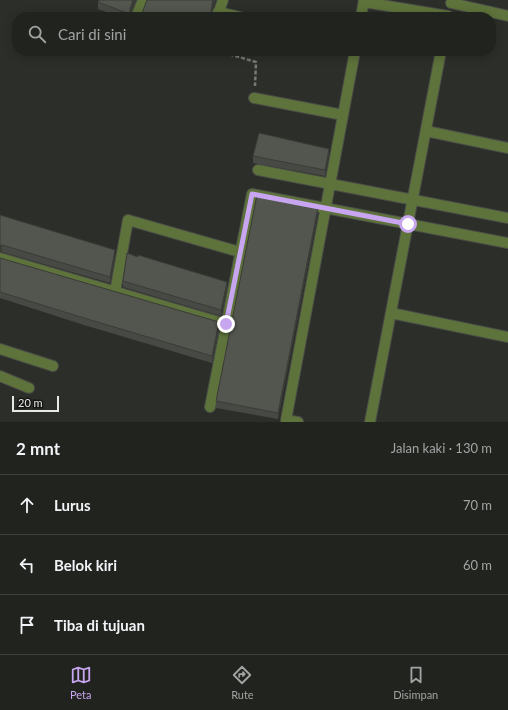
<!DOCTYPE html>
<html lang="id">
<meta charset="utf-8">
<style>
:root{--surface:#21231f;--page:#2d2f2c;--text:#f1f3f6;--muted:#a2a4a4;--line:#3e403d;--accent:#c8a6ef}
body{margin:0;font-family:Lato,sans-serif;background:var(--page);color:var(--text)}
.scale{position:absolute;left:12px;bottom:10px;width:47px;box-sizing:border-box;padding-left:4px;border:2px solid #e8e9e5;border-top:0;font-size:11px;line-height:14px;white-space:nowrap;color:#e8e9e5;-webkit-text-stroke:3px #151614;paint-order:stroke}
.stop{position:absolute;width:12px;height:12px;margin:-9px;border:3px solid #c8a6ef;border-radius:50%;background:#fff}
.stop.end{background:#c8a6ef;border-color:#fff;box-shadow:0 1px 4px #0008}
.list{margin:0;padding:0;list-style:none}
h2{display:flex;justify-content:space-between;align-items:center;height:52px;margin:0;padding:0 16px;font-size:17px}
h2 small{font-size:13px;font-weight:400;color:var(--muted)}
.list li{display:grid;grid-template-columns:26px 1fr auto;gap:12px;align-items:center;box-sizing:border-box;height:60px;padding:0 16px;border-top:1px solid var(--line)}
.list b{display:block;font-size:15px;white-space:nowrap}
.list em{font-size:13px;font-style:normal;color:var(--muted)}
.icon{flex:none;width:22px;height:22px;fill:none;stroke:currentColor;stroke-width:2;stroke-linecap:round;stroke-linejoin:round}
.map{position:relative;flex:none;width:508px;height:422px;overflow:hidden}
.search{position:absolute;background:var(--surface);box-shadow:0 2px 10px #0003;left:12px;right:12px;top:12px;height:44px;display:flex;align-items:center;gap:10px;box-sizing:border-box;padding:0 14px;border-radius:16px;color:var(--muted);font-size:15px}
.sheet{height:232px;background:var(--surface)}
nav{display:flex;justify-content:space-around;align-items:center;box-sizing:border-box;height:56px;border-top:1px solid var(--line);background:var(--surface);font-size:11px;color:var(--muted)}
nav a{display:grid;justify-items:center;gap:2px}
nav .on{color:var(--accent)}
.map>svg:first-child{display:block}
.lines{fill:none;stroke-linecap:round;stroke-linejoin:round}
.street-casing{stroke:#4a4d47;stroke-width:12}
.path{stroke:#787a75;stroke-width:2.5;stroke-dasharray:4 2;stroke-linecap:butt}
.street{stroke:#5e723b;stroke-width:10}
.wall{fill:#474a44}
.shaded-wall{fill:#3a3c37}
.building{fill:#53564f;stroke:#3a3c37}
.route{stroke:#c8a6ef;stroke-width:5}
</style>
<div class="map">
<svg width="508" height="422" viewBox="0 0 508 422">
<rect width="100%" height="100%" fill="#2c2f29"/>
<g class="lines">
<defs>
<path id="street" d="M364,2L448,16
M451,3L508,16
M218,12L240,17
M136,17L143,0
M217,17L223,0
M361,17L364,0
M254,98L343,115
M426,131L508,148
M258,170L508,218
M0,258L226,324
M115,292L128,220L240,252
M391,313L508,337
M0,349L53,366
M0,376L29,388
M210,407L252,194L508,243
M298,422L286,420L355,51
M370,422L441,51"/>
</defs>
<use href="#street" class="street-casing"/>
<path class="path" d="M200,51H202
M218,51L256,62L255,86"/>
<use href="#street" class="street"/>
</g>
<path class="wall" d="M136,0L131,13L132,17H120L98,9V2Z
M329,155L325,176L253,163V156Z
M318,213L278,419L216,408V401Z
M0,215L115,256L110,283L2,252H0Z
M0,258L219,329L212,363L84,325L0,298Z
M123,281L227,288L221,316L123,287Z"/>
<path class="shaded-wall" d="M133,0H136L130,15V9Z
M213,0H216L212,10L211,17H209L212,4Z
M329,149V155L325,176V170Z
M318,207V213L278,419V413Z
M2,245V252H0V246Z
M115,250V256L110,283V277Z
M227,282V288L221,316V310Z
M219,322V329L212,363V356Z"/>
<path class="building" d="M99,0H133L130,9V12L132,15L98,2Z
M147,0H213L212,4L211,12L209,17H136L142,13Z
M259,133L329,149L325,170L253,156Z
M257,195L318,207L278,413L216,401Z
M0,215L115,250L110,277L2,245L0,246Z
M127,253L138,257V255L227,282L221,310L123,281Z
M0,258L219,322L212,356L84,318L0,292Z"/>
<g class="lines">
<path class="route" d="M226,324L252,194L408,224"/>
</g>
</svg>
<div class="scale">20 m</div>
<div class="stop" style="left:408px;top:224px"></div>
<div class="stop end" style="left:226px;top:324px"></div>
<div class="search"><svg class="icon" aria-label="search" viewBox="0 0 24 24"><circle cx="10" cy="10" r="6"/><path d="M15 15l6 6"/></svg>Cari di sini</div>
</div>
<section class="sheet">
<h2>2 mnt<small>Jalan kaki · 130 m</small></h2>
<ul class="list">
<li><svg class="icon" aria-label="ahead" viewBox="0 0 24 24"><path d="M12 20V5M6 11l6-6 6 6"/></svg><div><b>Lurus</b></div><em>70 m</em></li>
<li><svg class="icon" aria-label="left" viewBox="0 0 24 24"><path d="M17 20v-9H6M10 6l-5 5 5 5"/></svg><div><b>Belok kiri</b></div><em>60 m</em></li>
<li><svg class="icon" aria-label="arrive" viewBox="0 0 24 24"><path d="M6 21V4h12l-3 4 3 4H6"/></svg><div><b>Tiba di tujuan</b></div></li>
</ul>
</section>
<nav>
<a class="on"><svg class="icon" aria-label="map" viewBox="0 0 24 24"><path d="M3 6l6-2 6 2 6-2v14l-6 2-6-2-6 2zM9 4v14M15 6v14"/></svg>Peta</a>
<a><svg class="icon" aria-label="directions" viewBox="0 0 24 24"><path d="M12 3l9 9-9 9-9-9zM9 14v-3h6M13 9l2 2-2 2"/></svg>Rute</a>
<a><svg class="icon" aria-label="saved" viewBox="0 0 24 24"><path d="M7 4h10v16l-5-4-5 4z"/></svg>Disimpan</a>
</nav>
